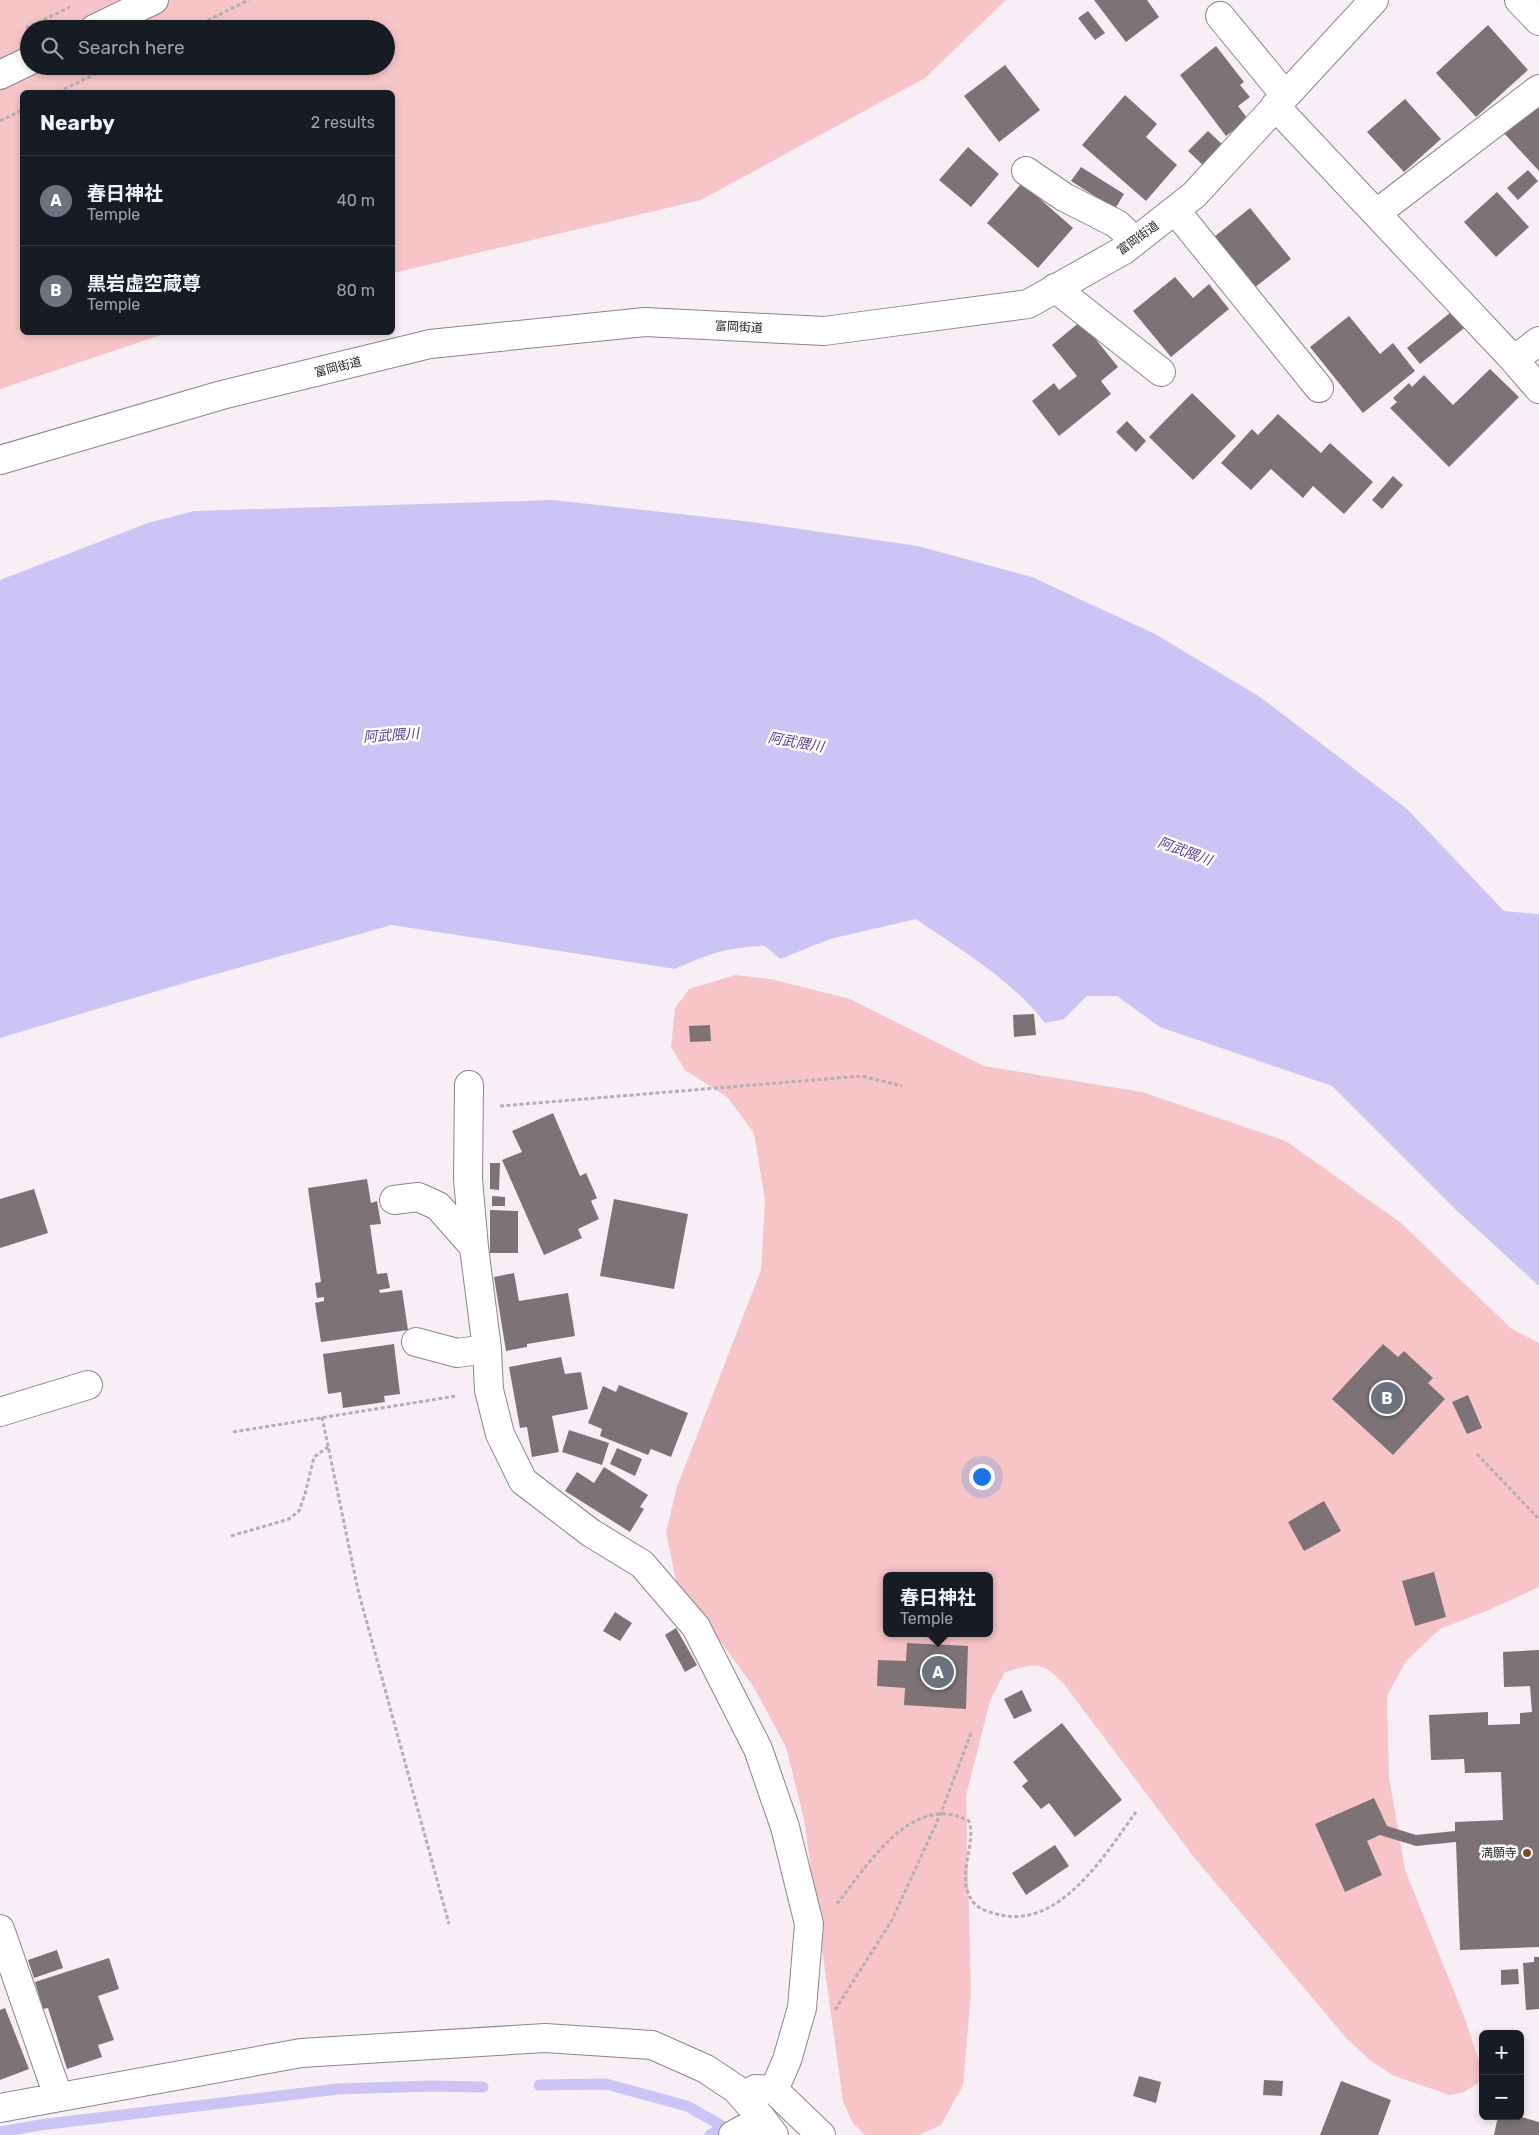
<!DOCTYPE html>
<meta charset="utf-8">
<style>
:root{--surface:#171b24;--page:#20242c;--text:#f1f3f6;--muted:#9ea1a6;--line:#363941;--accent:#b6aa98}
body{margin:0;font-family:Rubik,"Noto Sans JP",sans-serif;background:var(--page);color:var(--text)}
.controls{position:absolute;right:15px;bottom:15px;display:grid;overflow:hidden;border-radius:8px;box-shadow:0 2px 8px #0003}
.controls button{width:45px;height:45px;display:grid;place-items:center;padding:0;border:0;border-bottom:1px solid var(--line);background:var(--surface);color:var(--text);font:25px sans-serif}
.you{position:absolute;left:981px;top:1476px;width:18px;height:18px;margin:-12px;border:4px solid #fff;border-radius:50%;background:#1a73e8;box-shadow:0 0 0 8px #1a73e833}
.badge{display:grid;place-items:center;width:32px;height:32px;border-radius:50%;background:var(--accent);color:#fff;font-size:16px;font-weight:700}
.pin{position:absolute;translate:-50% -50%;border:2px solid #fff;box-shadow:0 1px 5px #0006}
.popup{position:absolute;left:883px;top:1572px;width:110px;height:65px;box-sizing:border-box;display:grid;place-content:center;border-radius:8px;background:var(--surface);filter:drop-shadow(0 1px 4px #0005);font-size:16px;white-space:nowrap;color:var(--muted)}
.popup b{font-size:19px;color:var(--text)}
.popup::after{content:'';position:absolute;left:50%;top:100%;margin-left:-10px;border:10px solid transparent;border-top-color:var(--surface)}
.list{margin:0;padding:0;list-style:none}
h2{display:flex;justify-content:space-between;align-items:center;height:65px;margin:0;padding:0 20px;font-size:21px}
h2 small{font-size:16px;font-weight:400;color:var(--muted)}
.list li{display:grid;grid-template-columns:32px 1fr auto;gap:15px;align-items:center;box-sizing:border-box;height:90px;padding:0 20px;border-top:1px solid var(--line)}
.list b{display:block;font-size:19px;white-space:nowrap}
.list p{margin:0;font-size:16px;white-space:nowrap;color:var(--muted)}
.list em{font-size:16px;font-style:normal;color:var(--muted)}
.icon{flex:none;width:28px;height:28px;fill:none;stroke:currentColor;stroke-width:2;stroke-linecap:round;stroke-linejoin:round}
.map{position:relative;flex:none;width:1539px;height:2135px;overflow:hidden}
.search{position:absolute;background:var(--surface);box-shadow:0 2px 8px #0003;left:20px;top:20px;width:375px;height:55px;display:flex;align-items:center;gap:12px;box-sizing:border-box;padding:0 18px;border-radius:28px;color:var(--muted);font-size:19px}
.panel{position:absolute;background:var(--surface);box-shadow:0 2px 8px #0003;left:20px;top:90px;width:375px;height:245px;border-radius:8px}
.map>svg:first-child{display:block}
.green{fill:#f7c5c8;fill-rule:evenodd}
.water{fill:#ccc4f4}
.lines{fill:none;stroke-linecap:round;stroke-linejoin:round}
.stream{stroke:#ccc4f4;stroke-width:11}
.building{fill:#7d7376}
.minor-casing{stroke:#8d858b;stroke-width:30}
.path{stroke:#b5aeb4;stroke-width:3;stroke-dasharray:4 2.5;stroke-linecap:butt}
.minor{stroke:#fff;stroke-width:28}
.poi-dot{fill:#6f5125;stroke:#fff;stroke-width:2}
.labels{text-anchor:middle;stroke-width:5;stroke-linejoin:round;paint-order:stroke}
.street-label{font-size:12px;fill:#1c191c;stroke:#fff}
.poi-label{font-size:12px;fill:#1c191c;stroke:#fff;text-anchor:end}
.water-label{font-size:14px;font-style:italic;fill:#543c95;stroke:#fff}
</style>
<div class="map">
<svg width="1539" height="2135" viewBox="0 0 1539 2135">
<rect width="100%" height="100%" fill="#f8eff6"/>
<path class="green" d="M0,0H1006L925,78L701,200L393,273L392,92H22V332L167,333L0,389ZM29,29H386V66H29Z
M735,975L770,979L850,999L984,1066L1142,1092L1286,1141L1401,1223L1512,1329L1539,1343V1587L1484,1612L1440,1629L1406,1661L1387,1696L1389,1777L1405,1870L1464,2016L1478,2058L1480,2070L1478,2083L1464,2092L1450,2095L1394,2076L1371,2061L1347,2039L1193,1856L1063,1683C1040,1659 1035,1664 1005,1672L990,1701L966,1796L971,1993L963,2085L941,2125L919,2135H865L852,2122L843,2101L804,1819L786,1747L753,1686L676,1581L666,1532L677,1487L761,1270L765,1200L754,1133L727,1097L685,1070L671,1047L675,1008L689,989ZM887,1576H989V1633H887Z"/>
<path class="water" d="M553,500L752,522L918,546L1032,577L1155,634L1260,697L1407,809L1504,911L1539,914V1286L1455,1209L1332,1086L1160,1027L1117,996H1087L1064,1019L1045,1023C1012,980 961,950 916,919L830,939L780,959L765,946C731,946 705,955 675,969L392,925L191,981L0,1038V580L148,523L194,511Z"/>
<g class="lines">
<path class="stream" d="M539,2085L606,2084L687,2106L724,2127L710,2135
M0,2132L40,2125L338,2089L431,2086L483,2087"/>
</g>
<path class="building" d="M1094,0H1147L1159,17L1126,42Z
M1088,11L1105,33L1095,40L1078,18Z
M1488,25L1528,70L1476,117L1436,73Z
M1216,46L1244,82L1240,85L1250,97L1238,106L1248,119L1226,136L1180,75Z
M1005,65L1040,110L999,142L964,96Z
M1125,95L1157,124L1146,137L1177,165L1146,201L1082,145Z
M1539,97V171L1502,131Z
M1405,99L1441,139L1404,172L1367,132Z
M1208,131L1226,148L1206,168L1188,151Z
M968,147L999,174L971,207L939,180Z
M1081,167L1124,194L1115,209L1071,181Z
M1528,170L1538,181L1518,200L1507,188Z
M1022,183L1073,228L1038,268L987,223Z
M1497,192L1529,227L1496,257L1464,222Z
M1250,208L1291,259L1254,288L1214,237Z
M1175,277L1193,298L1209,284L1229,309L1171,357L1133,311Z
M1456,308L1469,324L1420,364L1407,348Z
M1349,316L1380,354L1393,343L1415,371L1363,413L1310,347Z
M1081,321L1118,367L1101,381L1111,394L1059,436L1032,401L1054,383L1059,390L1077,376L1052,345Z
M1490,369L1519,397L1449,467L1390,408L1397,402L1393,398L1409,383L1412,387L1424,375L1453,405Z
M1192,393L1236,436L1193,480L1149,437Z
M1278,414L1321,453L1330,443L1373,482L1344,514L1313,486L1303,498L1271,469L1251,490L1221,463L1252,429L1258,435Z
M1127,421L1146,441L1136,452L1116,432Z
M1393,476L1403,485L1382,509L1372,500Z
M1034,1014L1036,1035L1014,1037L1013,1015Z
M710,1025L711,1041L690,1042L689,1026Z
M553,1113L580,1176L586,1173L597,1198L591,1201L599,1219L578,1229L582,1238L544,1255L502,1160L522,1152L512,1131Z
M490,1163H500L499,1190L490,1189Z
M367,1179L371,1203L377,1201L381,1224L370,1225L377,1274L387,1273L390,1288L379,1290L380,1293L402,1290L408,1330L321,1342L315,1303L324,1301V1297L317,1298L315,1283L321,1282L308,1188Z
M34,1189L48,1233L0,1248V1199Z
M492,1196L505,1197V1206H492Z
M614,1199L688,1214L674,1289L600,1276Z
M490,1210L518,1211V1253H490Z
M514,1273L519,1301L568,1293L575,1336L527,1344V1347L506,1351L494,1277Z
M394,1344L400,1394L384,1396L385,1402L343,1408L341,1392L328,1394L323,1354Z
M1383,1344L1398,1357L1404,1351L1433,1378L1428,1383L1445,1399L1393,1455L1332,1399Z
M561,1357L565,1374L581,1372L588,1409L552,1416L559,1452L532,1457L527,1427L520,1428L509,1367Z
M619,1385L688,1413L671,1457L651,1449L648,1455L600,1436L602,1429L588,1423L603,1386L616,1392Z
M1468,1395L1482,1428L1467,1434L1452,1402Z
M569,1430L609,1443L602,1465L562,1452Z
M617,1448L642,1459L635,1476L610,1464Z
M604,1467L648,1495L640,1507L644,1509L630,1532L565,1491L577,1472L594,1483Z
M1324,1501L1341,1531L1304,1551L1288,1522Z
M1434,1572L1446,1617L1415,1626L1402,1581Z
M615,1612L632,1623L620,1641L603,1631Z
M676,1628L697,1665L685,1672L665,1635Z
M907,1643L968,1646L966,1709L904,1705L905,1688L877,1686L878,1660L906,1661Z
M1539,1650V1947L1460,1950L1456,1842L1416,1846L1380,1835L1367,1841L1382,1875L1345,1892L1315,1824L1374,1798L1387,1826L1416,1835L1455,1831V1822L1503,1820L1501,1772L1465,1773L1464,1759L1431,1760L1429,1715L1488,1712V1725L1520,1724V1713L1532,1712L1530,1686L1504,1687L1503,1652Z
M1022,1690L1032,1711L1014,1719L1004,1699Z
M1062,1723L1122,1800L1075,1837L1049,1803L1041,1809L1022,1786L1028,1781L1013,1762Z
M1055,1845L1069,1866L1026,1895L1012,1873Z
M57,1950L63,1968L34,1978L28,1960Z
M1534,1957H1539V2009L1526,2010L1523,1963L1534,1962Z
M109,1958L119,1989L98,1996L114,2040L98,2045L102,2057L67,2069L48,2008L43,2009L35,1982Z
M1518,1969L1519,1984L1501,1985V1970Z
M5,2008L29,2069L0,2080V2010Z
M1139,2076L1161,2082L1156,2103L1133,2096Z
M1264,2080L1283,2081L1282,2096L1263,2095Z
M1341,2081L1391,2100L1378,2135H1320Z
M1498,2116H1518L1539,2122V2135H1494Z"/>
<g class="lines">
<defs>
<path id="minor" d="M1519,0L1539,21
M1220,16L1285,95
M94,29L154,0
M0,75L29,61
M1275,106L1514,360L1539,389
M1026,171L1064,197L1117,224L1135,241
M1175,210L1319,388
M1377,213L1539,89
M1055,288L1161,372
M1514,360L1539,341
M0,460L222,395L430,344L645,322L824,331L1028,304L1124,250L1194,195L1374,0
M469,1085L468,1179L474,1247L487,1349L489,1390L500,1434L523,1481L591,1533L642,1564L696,1627L758,1749L785,1827L809,1924L802,2008L787,2060L774,2090
M394,1200L418,1197L438,1206L474,1247
M416,1342L457,1353L487,1349
M0,1412L88,1385
M0,1929L58,2096
M755,2089L774,2090L821,2135
M0,2108L301,2053L545,2038L652,2045L706,2069L736,2089L762,2119L774,2135
M733,2135L762,2119"/>
</defs>
<use href="#minor" class="minor-casing"/>
<path class="path" d="M26,28L70,7
M190,29L249,0
M58,92L112,66
M0,121L22,110
M500,1106L862,1076L902,1086
M322,1417L358,1590L449,1924
M233,1432L456,1396
M1477,1454L1539,1519
M231,1536L289,1519L299,1511L305,1494L314,1457L328,1447
M837,1904C866,1867 913,1790 969,1821C977,1848 954,1876 973,1902C979,1910 992,1913 1001,1915C1061,1928 1106,1853 1136,1812
M835,2010L892,1920L941,1813L971,1733"/>
<use href="#minor" class="minor"/>
</g>
<circle class="poi-dot" cx="1527" cy="1853" r="5"/>
<g class="labels">
<g class="street-label">
<text transform="translate(1138 238) rotate(-36)" y="4">富岡街道</text>
<text transform="translate(739 327) rotate(3)" y="4">富岡街道</text>
<text transform="translate(338 367) rotate(-14)" y="4">富岡街道</text>
</g>
<g class="poi-label">
<text x="1517" y="1857">満願寺</text>
</g>
<g class="water-label">
<text transform="translate(391 735) rotate(-4)" y="5">阿武隈川</text>
<text transform="translate(796 742) rotate(10)" y="5">阿武隈川</text>
<text transform="translate(1185 851) rotate(20)" y="5">阿武隈川</text>
</g>
</g>
</svg>
<div class="controls">
<button>+</button>
<button>−</button>
</div>
<div class="you"></div>
<div class="pin badge" style="left:938px;top:1672px;background:#6b7280">A</div>
<div class="popup"><b>春日神社</b>Temple</div>
<div class="pin badge" style="left:1387px;top:1398px;background:#6b7280">B</div>
<div class="search"><svg class="icon" aria-label="search" viewBox="0 0 24 24"><circle cx="10" cy="10" r="6"/><path d="M15 15l6 6"/></svg>Search here</div>
<section class="panel">
<h2>Nearby<small>2 results</small></h2>
<ul class="list">
<li><span class="badge" style="background:#6b7280">A</span><div><b>春日神社</b><p>Temple</p></div><em>40 m</em></li>
<li><span class="badge" style="background:#6b7280">B</span><div><b>黒岩虚空蔵尊</b><p>Temple</p></div><em>80 m</em></li>
</ul>
</section>
</div>
